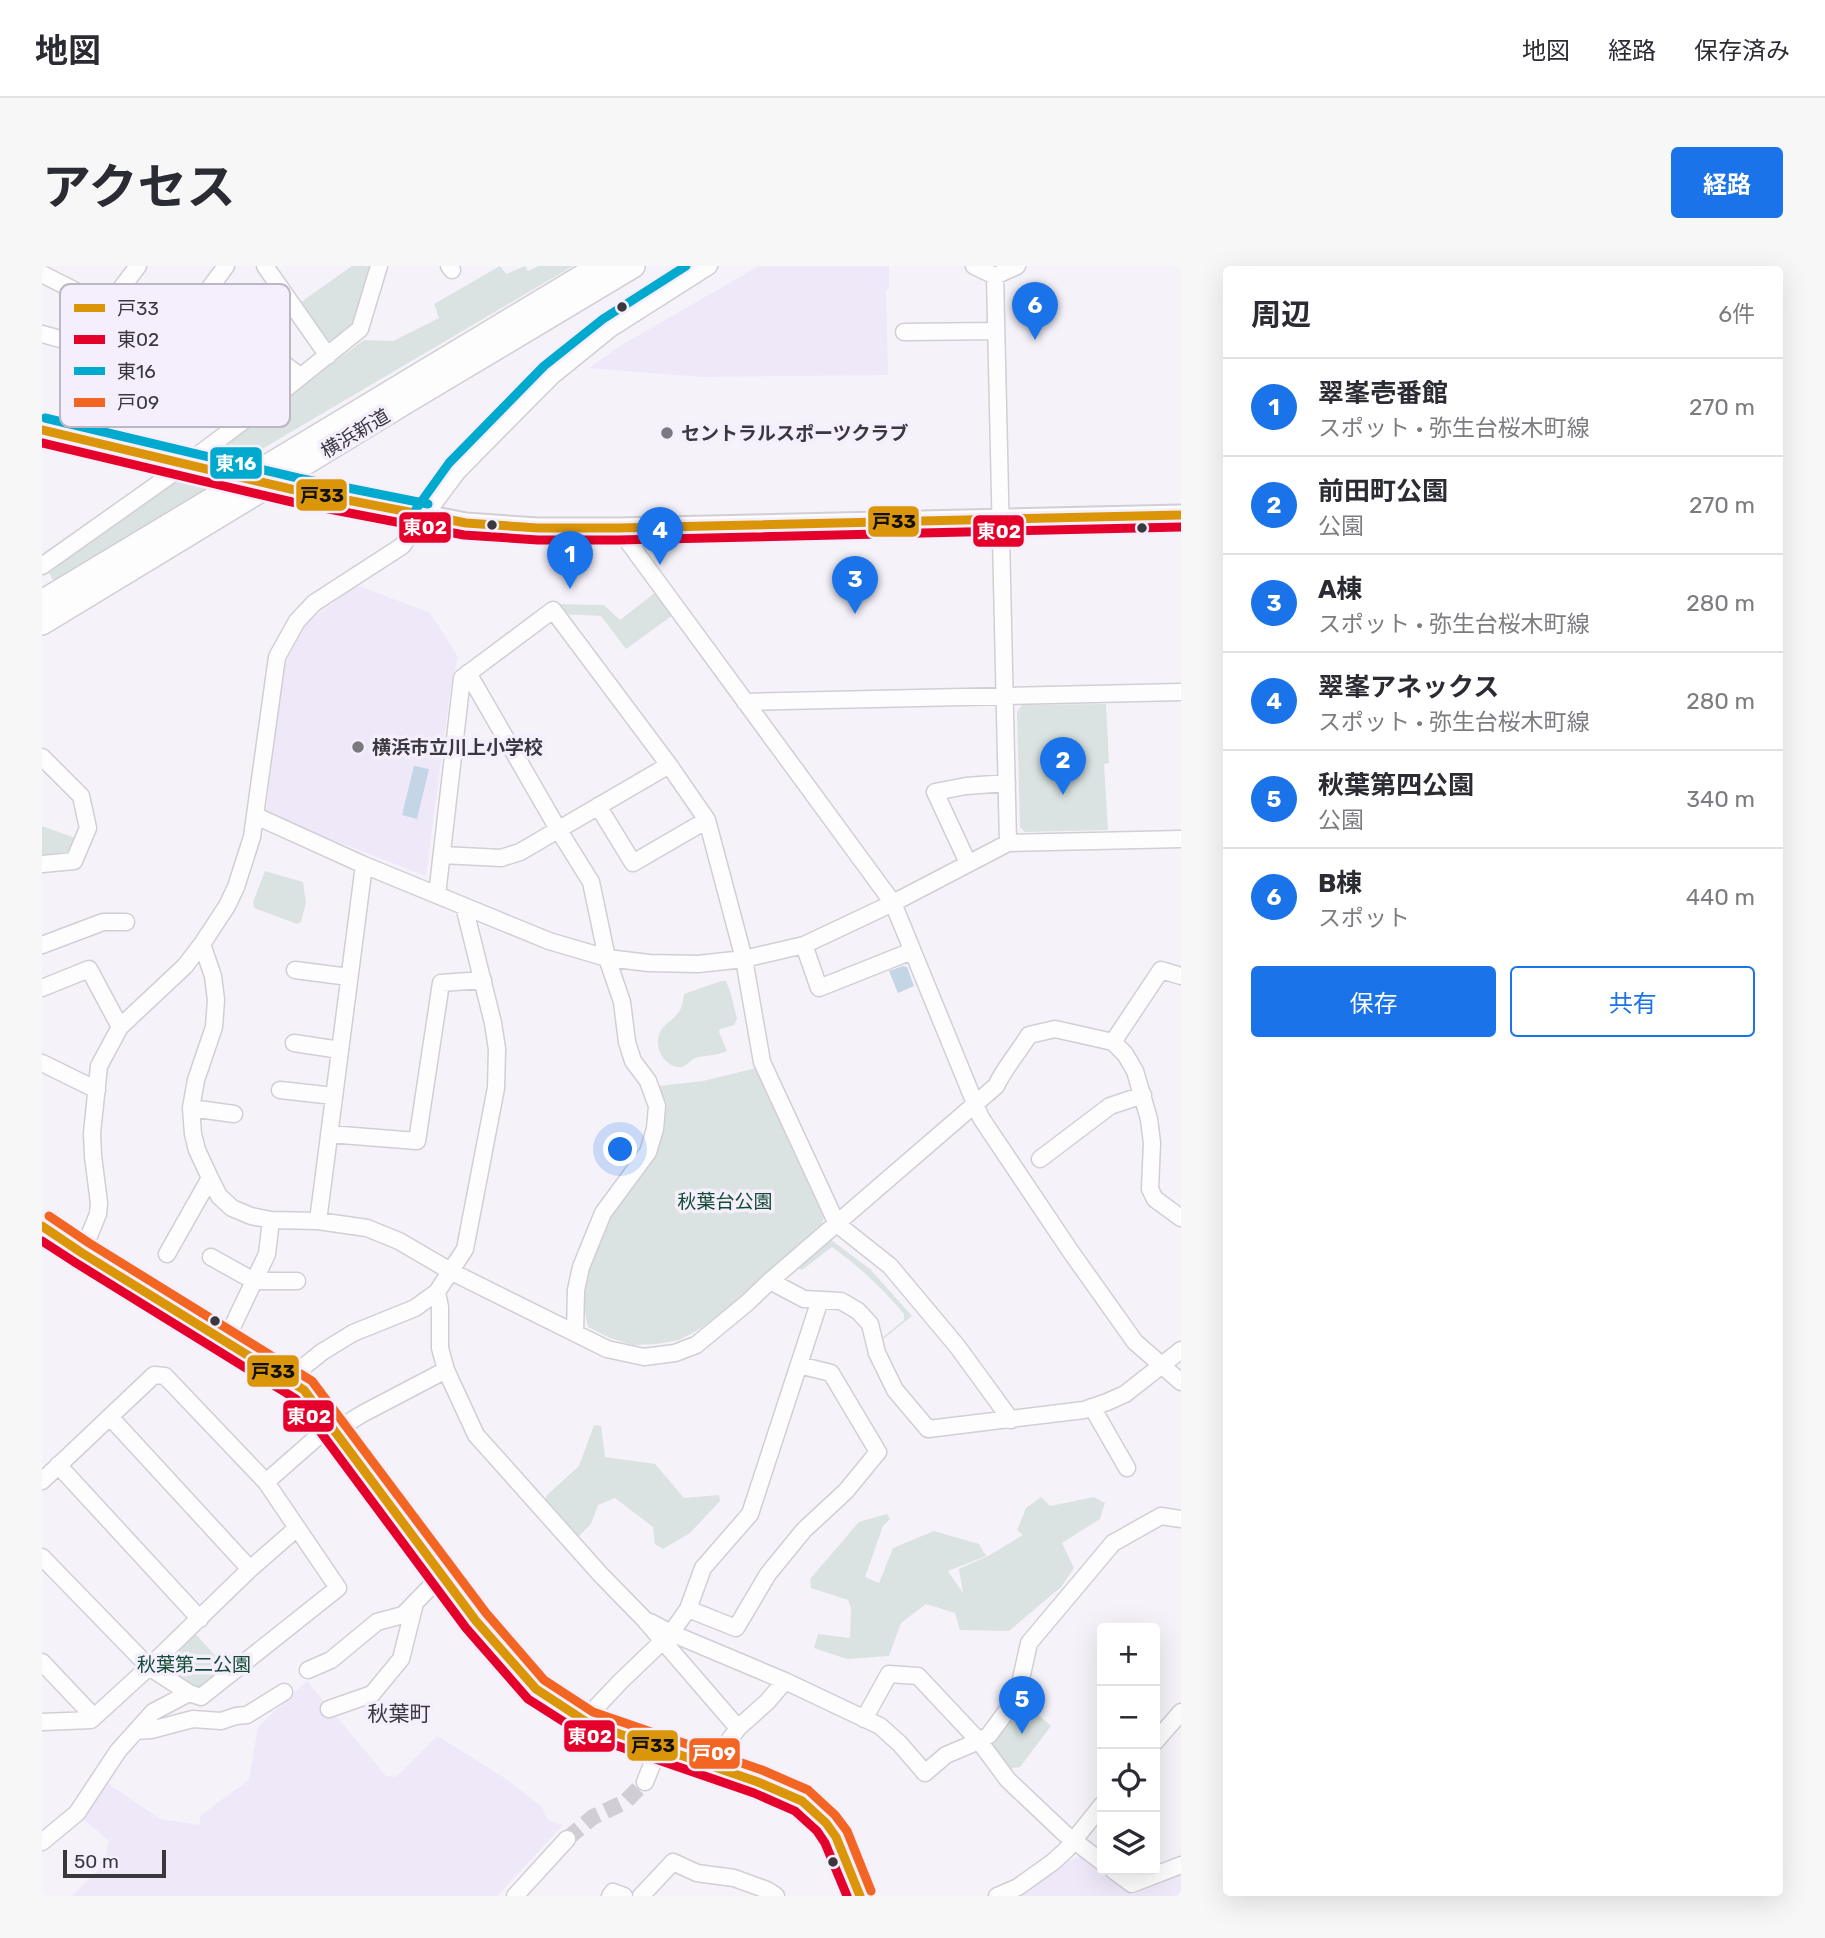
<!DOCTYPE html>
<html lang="ja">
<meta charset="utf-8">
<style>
:root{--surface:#fff;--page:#f7f7f7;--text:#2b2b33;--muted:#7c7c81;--line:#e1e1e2;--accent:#1a73e8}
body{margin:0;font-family:Rubik,"Noto Sans JP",sans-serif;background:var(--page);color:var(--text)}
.controls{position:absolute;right:21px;bottom:21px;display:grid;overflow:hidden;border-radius:7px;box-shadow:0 7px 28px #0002}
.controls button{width:63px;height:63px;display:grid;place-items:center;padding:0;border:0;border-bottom:2px solid var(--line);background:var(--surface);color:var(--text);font:35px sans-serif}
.scale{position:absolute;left:21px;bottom:18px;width:103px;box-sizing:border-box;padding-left:7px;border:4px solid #3a373d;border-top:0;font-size:19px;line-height:24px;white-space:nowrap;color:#3a373d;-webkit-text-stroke:5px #f4eefd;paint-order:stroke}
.you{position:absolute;left:579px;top:884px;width:24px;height:24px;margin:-18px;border:5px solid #fff;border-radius:50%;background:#1a73e8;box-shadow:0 0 0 10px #1a73e833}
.badge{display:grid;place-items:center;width:46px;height:46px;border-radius:50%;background:var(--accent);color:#fff;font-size:23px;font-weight:700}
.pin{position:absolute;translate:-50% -58px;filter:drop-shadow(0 2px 4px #0008)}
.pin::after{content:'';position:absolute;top:37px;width:24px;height:21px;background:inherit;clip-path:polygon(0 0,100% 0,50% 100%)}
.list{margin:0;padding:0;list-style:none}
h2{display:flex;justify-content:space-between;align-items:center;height:91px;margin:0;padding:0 28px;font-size:30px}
h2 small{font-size:23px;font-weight:400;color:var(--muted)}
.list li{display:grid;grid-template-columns:46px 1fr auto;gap:21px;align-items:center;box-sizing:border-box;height:98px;padding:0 28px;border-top:2px solid var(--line)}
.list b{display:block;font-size:26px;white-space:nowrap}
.list p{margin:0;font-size:23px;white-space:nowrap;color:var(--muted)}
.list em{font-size:23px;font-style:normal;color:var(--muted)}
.actions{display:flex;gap:14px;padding:21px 28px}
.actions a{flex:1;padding:16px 0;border:2px solid var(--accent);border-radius:7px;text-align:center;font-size:24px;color:var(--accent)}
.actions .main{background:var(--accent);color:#fff}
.icon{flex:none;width:38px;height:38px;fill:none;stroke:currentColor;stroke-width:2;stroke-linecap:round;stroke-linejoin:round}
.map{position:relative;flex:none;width:1139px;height:1630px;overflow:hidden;border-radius:7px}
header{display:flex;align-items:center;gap:42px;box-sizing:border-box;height:98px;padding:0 35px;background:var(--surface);border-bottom:2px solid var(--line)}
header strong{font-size:33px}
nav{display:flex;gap:38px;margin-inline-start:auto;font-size:24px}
.intro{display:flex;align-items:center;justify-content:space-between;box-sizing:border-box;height:168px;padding:0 42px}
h1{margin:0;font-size:49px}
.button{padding:18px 32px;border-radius:7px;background:var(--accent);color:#fff;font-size:24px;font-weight:700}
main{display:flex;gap:42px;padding:0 42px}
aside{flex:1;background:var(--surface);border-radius:7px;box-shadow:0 7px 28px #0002}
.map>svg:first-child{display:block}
.built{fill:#eee8f8}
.green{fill:#dae3e1}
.water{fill:#c4d5e6}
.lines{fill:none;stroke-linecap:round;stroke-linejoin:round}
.minor-tunnel{stroke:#d0cdd4;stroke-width:16;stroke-dasharray:16 8;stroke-linecap:butt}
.minor-casing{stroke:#d1cfd5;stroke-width:19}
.major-casing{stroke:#d1cfd5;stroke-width:23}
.highway-casing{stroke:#d1cfd5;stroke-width:26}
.minor{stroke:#fefdfe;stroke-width:16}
.major{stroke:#fefdfe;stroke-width:19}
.highway{stroke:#fefdfe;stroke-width:23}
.major-bridge-casing{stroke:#d1cfd5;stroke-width:23;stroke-linecap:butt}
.major-bridge{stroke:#fefdfe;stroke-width:19}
.bus-1-casing{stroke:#f4eefd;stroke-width:14}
.bus-2-casing{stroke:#f4eefd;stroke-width:14}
.bus-3-casing{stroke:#f4eefd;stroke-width:14}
.bus-4-casing{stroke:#f4eefd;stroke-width:14}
.bus-1{stroke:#db9509;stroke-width:9}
.bus-2{stroke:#e4002b;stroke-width:9}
.bus-3{stroke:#00a9ce;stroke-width:9}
.bus-4{stroke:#f26522;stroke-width:9}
.bus-dot{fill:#3a373d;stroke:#f4eefd;stroke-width:2.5}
.poi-dot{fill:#7b787f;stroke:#f4eefd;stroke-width:2.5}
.labels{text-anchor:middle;stroke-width:7;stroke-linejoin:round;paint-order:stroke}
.street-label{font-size:19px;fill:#3a373d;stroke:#f4eefd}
.poi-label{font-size:19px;font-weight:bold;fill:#3a373d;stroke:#f4eefd;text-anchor:start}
.park-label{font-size:19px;fill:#134c35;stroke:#f4eefd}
.neighbourhood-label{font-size:21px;fill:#3a373d;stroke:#f4eefd}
.key{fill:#f4eefd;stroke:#bcb7c3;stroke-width:2}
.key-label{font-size:19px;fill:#3a373d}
.line-badge{stroke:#f4eefd;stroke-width:2.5}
.badge-label{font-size:19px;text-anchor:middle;font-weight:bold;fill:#fff}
.pale-badge-label{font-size:19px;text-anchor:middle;font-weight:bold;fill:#111}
</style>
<header>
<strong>地図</strong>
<nav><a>地図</a><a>経路</a><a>保存済み</a></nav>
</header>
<div class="intro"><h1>アクセス</h1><a class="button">経路</a></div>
<main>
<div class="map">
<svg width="1139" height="1630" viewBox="0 0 1139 1630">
<rect width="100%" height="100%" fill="#f5f2fa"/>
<path class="built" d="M717,0H847V23L844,24L846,109L660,111L547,102L578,80Z
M315,319L388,347L416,391L409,418L384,610L227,549L224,544L241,402L258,367L268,354Z
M265,1415L344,1510L354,1511L395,1470L464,1513L500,1541L506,1554L521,1559L455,1630H30L62,1598L67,1575L39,1551L61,1514L118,1553L157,1559L159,1549L207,1514L216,1461Z
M1039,1589L1090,1629L1139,1609V1630H976L1025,1596Z"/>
<path class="green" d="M310,0H335L317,59L294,76L286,74L259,36Z
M458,0L464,8L483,0L486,5L497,0H531L203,193L171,185L322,74L351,75L397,52L392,38Z
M135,211L169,225L13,317L5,304Z
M614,326L631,349L584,383L559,350L518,348L510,338L562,339L578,354Z
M1064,438L1067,497L1062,498L1066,564L983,566L978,561L975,446L980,439Z
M0,560L36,573L29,589L0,592Z
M223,605L261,616L264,637L259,656L255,658L212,642L211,636Z
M679,715H684L689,728L695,753L692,759L678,763L677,766L685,785C675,790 664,789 653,792C648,794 645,800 639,801C624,802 612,783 617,769C620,758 633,754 638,744C641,739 641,733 642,728Z
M714,802L782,951L779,960L704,1029L656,1064L637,1074L615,1078L591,1079L568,1072L546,1061C537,1032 548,983 562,956C579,924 616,900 622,862C624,849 620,833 617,820L661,815Z
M788,973L828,1003L870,1050L835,1078V1076L862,1054V1048C839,1021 819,1002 790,981L760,1004L754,1001Z
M552,1159L559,1160L563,1191L613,1198L642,1232L677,1229L678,1235L648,1267L621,1283L613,1278L611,1261L573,1232L556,1239L549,1258L534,1273L504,1241V1230L537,1200Z
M999,1231L1008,1240L1052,1231L1063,1237L1058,1253L1020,1277L1032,1302L1019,1321L967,1365L918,1364L913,1347L884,1338L859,1357L847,1390L805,1393L772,1382L776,1368L808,1372L809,1342L806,1334L769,1322L768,1313L817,1256L845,1248L848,1253L841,1260L823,1311L837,1317L851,1282L892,1265L937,1278L944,1290L906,1305L921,1327L917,1303L948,1289L981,1269L975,1264L984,1242Z
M152,1366L185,1403L158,1426L113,1403Z
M979,1434L1009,1460L978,1501L966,1503L952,1481L951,1476Z"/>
<path class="water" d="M372,500L387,503L375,553L360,549Z
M861,700L865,701L872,720L856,727L847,705Z"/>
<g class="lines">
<path class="minor-tunnel" d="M525,1573L551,1551L583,1536L603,1516"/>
<defs>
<path id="minor" d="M223,0L286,90
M407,0L410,4
M932,0L953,10L975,0
M0,8L65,41
M953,10L966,577L1139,573
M158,36L258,110
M862,66L954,65
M0,68L232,132
M37,78L96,0
M111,98L184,0
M576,262L851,637L939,852L1029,986L1093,1076L1139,1116
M0,300L144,198L232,132L318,63L337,0
M426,407L516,563L549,616L565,692L580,736L585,776L591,795L606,815L615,840L613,863L606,886L561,947L539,1001L534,1024L533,1067
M703,436L1139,426
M0,491L39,530L46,562L32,595L0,598
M556,540L591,597L665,554
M214,550L322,599L507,675L565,692L607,697L656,698L702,693L762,679L851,637L966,577
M400,589L459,592L478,586L627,499
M926,597L893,526L924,520L965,517
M395,629L420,412L511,344L627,499L665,554L702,693L720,796L795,958L848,1000L915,1080L969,1154
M422,640L451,757L455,783L454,822L423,983L395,1026L398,1041V1082L404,1104L434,1169L559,1309L602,1353L696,1462L681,1483L675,1501
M160,678L171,710L174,734L172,761L154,814L149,842L151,868L155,884L168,912L177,930L190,942L209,950L229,954L276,955L325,962L357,975L410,1006L565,1083L602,1091L633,1087L654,1079L705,1037L728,1015L954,820C963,801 976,787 987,769L1013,763L1071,776L1083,788L1093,805L1107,853L1110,877L1108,923L1113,933L1139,952
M0,679L61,656H84
M762,679L777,722L870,685
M253,704L307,711
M0,722L47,703L78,761
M1071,776L1119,704L1139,710
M252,777L298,784
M0,797L55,824
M238,824L292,830
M149,842L192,848
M287,868L375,875L399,717L441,714
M998,893L1068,840L1101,829
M276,955L322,599
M0,960L40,987L262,1124L434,1355L494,1423L546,1457L716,1516L760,1535L784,1557L794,1571L818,1630
M40,987L56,948L57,937L51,890L50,867L57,800L78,761L143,700L160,678L185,640L194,621L210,571L235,391L255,355L272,337L360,280L416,205L510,110L568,63L667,0
M125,988L168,912
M169,991L212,1015H255
M728,1015L762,1033L799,1035L816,1045L828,1058L835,1087L853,1124L886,1163L1042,1144L1065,1136L1083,1128L1139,1084
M183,1076L225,988L229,954
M245,1114L280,1086L311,1067L373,1042L395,1026
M1050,1141L1085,1202
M68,1151L208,1303
M293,1165L320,1148L404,1104
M16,1199L158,1353
M0,1215L112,1109L123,1110L224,1216L289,1159
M0,1291L107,1401L147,1427L111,1446L76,1485L35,1547L0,1576
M646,1343L694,1362L726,1308L762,1264L804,1225L836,1186L789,1107L757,1099
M608,1356L629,1367L743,1415L838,1460L858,1478L883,1507L904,1489L937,1475L966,1514L1022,1567L1060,1596
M0,1396L52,1451
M266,1404L289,1394L335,1356L361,1349L400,1309
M147,1427L159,1431L296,1322L224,1216
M287,1443L330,1428L359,1393L373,1337
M822,1453L847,1408L876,1410L937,1475L947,1469L975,1431L987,1377L1071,1277L1119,1250L1139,1253
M542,1454L579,1415L629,1367L646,1343L661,1302L708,1248L778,1034
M0,1456L49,1454L107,1401L208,1303L255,1262
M696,1462L725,1436L743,1415
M94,1465L109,1464L151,1453L179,1455L194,1450L205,1449L242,1426
M1113,1476L1139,1446
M603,1516L617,1481
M1071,1604L1090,1618L1139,1599
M473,1630L525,1573
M568,1630L571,1626L582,1630
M599,1630L631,1596L655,1607L692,1612L725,1624L734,1630
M955,1630L976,1621L1011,1596L1024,1584L1060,1539"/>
<path id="major" d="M0,164L173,206
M253,224L424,257L496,262H576L1139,249"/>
<path id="highway" d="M0,336L558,0
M0,357L367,134L591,0"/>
</defs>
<use href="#minor" class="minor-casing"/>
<use href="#major" class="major-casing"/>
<use href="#highway" class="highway-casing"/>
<use href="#minor" class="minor"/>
<use href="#major" class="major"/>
<use href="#highway" class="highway"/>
<defs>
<path id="major-bridge" d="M173,206L253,224"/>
</defs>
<use href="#major-bridge" class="major-bridge-casing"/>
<use href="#major-bridge" class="major-bridge"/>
<defs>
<path id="bus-1" d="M0,164L253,224L424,257L496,262H576L1139,249
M0,960L40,987L262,1124L434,1355L494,1423L546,1457L716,1516L760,1535L784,1557L794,1571L818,1630"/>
<path id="bus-2" d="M0,177L250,236L422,269L496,274H576L1139,261
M0,975L34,997L254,1133L424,1362L486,1433L541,1468L712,1527L753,1545L775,1565L783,1577L805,1630"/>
<path id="bus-3" d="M3,152L256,212L386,238
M374,243L407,197L502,100L561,53L644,0"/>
<path id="bus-4" d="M7,950L47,977L270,1115L444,1347L502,1414L551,1446L720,1504L766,1524L793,1549L805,1565L829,1625"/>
</defs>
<use href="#bus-1" class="bus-1-casing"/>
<use href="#bus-2" class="bus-2-casing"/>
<use href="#bus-3" class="bus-3-casing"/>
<use href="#bus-4" class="bus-4-casing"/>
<use href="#bus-1" class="bus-1"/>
<use href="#bus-2" class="bus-2"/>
<use href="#bus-3" class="bus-3"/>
<use href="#bus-4" class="bus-4"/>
</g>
<g class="bus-dot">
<circle cx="580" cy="41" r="6"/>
<circle cx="450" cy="259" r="6"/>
<circle cx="1100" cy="262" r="6"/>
<circle cx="173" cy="1055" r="6"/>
<circle cx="791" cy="1596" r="6"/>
</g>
<g class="poi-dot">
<circle cx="625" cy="167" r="7"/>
<circle cx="316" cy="481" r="7"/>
</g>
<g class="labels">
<g class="street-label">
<text transform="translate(313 167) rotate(-31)" y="7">横浜新道</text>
</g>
<g class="poi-label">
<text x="639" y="174">セントラルスポーツクラブ</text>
<text x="330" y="488">横浜市立川上小学校</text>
</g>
<g class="park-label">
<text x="683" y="942">秋葉台公園</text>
<text x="152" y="1405">秋葉第二公園</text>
</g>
<g class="neighbourhood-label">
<text x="357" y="1455">秋葉町</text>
</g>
</g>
<rect x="18" y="18" width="230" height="143" rx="10" class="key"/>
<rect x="32" y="38" width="31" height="8" fill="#db9509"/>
<rect x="32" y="69" width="31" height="9" fill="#e4002b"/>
<rect x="32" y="101" width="31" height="8" fill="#00a9ce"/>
<rect x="32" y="132" width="31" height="9" fill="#f26522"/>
<g class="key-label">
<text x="75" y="49">戸33</text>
<text x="75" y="80">東02</text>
<text x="75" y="112">東16</text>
<text x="75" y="143">戸09</text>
</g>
<g class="line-badge">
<rect x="167" y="180" width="54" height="34" rx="7" fill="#00a9ce"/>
<rect x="253" y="212" width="53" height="34" rx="7" fill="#db9509"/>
<rect x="825" y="239" width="53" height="33" rx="7" fill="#db9509"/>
<rect x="356" y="245" width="54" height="33" rx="7" fill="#e4002b"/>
<rect x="930" y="248" width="53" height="34" rx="7" fill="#e4002b"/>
<rect x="204" y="1088" width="54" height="34" rx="7" fill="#db9509"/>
<rect x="240" y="1133" width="53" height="34" rx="7" fill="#e4002b"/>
<rect x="521" y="1453" width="53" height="34" rx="7" fill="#e4002b"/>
<rect x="584" y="1463" width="53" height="33" rx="7" fill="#db9509"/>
<rect x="646" y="1471" width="53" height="33" rx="7" fill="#f26522"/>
</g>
<g class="badge-label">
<text x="194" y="204">東16</text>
<text x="383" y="268">東02</text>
<text x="957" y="272">東02</text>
<text x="267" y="1157">東02</text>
<text x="548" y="1477">東02</text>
<text x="672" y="1494">戸09</text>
</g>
<g class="pale-badge-label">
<text x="280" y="236">戸33</text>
<text x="852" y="262">戸33</text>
<text x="231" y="1112">戸33</text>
<text x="611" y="1486">戸33</text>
</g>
</svg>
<div class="controls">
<button>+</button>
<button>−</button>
<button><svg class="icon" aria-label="locate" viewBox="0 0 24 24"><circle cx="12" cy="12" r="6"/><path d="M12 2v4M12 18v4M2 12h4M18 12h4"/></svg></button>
<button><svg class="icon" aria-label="layers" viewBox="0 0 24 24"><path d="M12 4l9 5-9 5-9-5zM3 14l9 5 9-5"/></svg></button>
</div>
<div class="scale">50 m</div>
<div class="you"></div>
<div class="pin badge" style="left:528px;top:323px">1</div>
<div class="pin badge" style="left:1021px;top:529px">2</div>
<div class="pin badge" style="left:813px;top:348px">3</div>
<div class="pin badge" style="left:618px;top:299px">4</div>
<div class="pin badge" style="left:980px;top:1468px">5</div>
<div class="pin badge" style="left:993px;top:74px">6</div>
</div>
<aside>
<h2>周辺<small>6件</small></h2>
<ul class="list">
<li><span class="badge">1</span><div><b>翠峯壱番館</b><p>スポット · 弥生台桜木町線</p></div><em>270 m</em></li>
<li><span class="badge">2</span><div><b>前田町公園</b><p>公園</p></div><em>270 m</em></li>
<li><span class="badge">3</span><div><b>A棟</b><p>スポット · 弥生台桜木町線</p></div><em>280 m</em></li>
<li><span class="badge">4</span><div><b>翠峯アネックス</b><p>スポット · 弥生台桜木町線</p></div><em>280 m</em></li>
<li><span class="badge">5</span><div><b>秋葉第四公園</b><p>公園</p></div><em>340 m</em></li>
<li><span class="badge">6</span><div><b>B棟</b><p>スポット</p></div><em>440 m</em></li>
</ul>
<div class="actions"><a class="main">保存</a><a>共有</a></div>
</aside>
</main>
